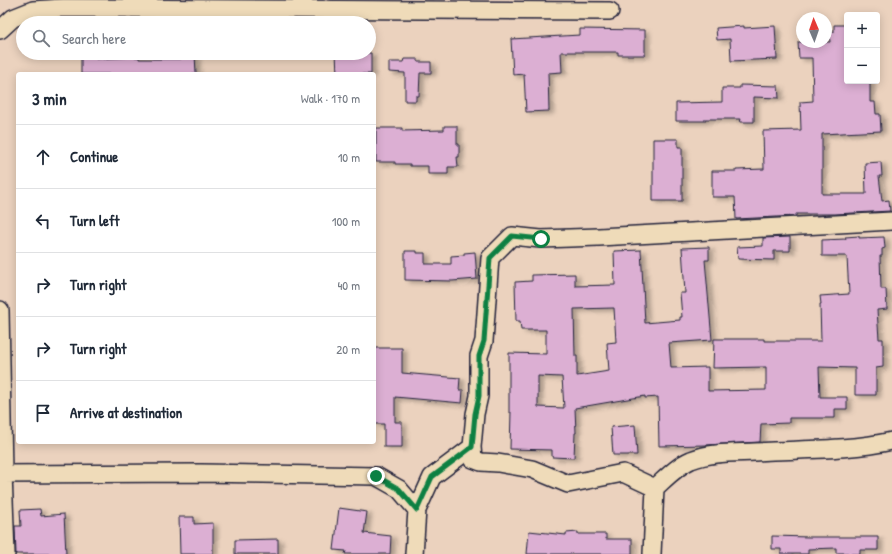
<!DOCTYPE html>
<meta charset="utf-8">
<style>
:root{--surface:#fff;--page:#f2f2f3;--text:#1f2937;--muted:#747a83;--line:#e0e1e3}
body{margin:0;font-family:"Patrick Hand",sans-serif;background:var(--page);color:var(--text)}
.controls{position:absolute;right:12px;top:12px;display:grid;overflow:hidden;border-radius:4px;box-shadow:0 2px 10px #0003}
.controls button{width:36px;height:36px;display:grid;place-items:center;padding:0;border:0;border-bottom:1px solid var(--line);background:var(--surface);color:var(--text);font:20px sans-serif}
.compass{position:absolute;left:796px;top:12px;width:36px;height:36px;border-radius:50%;background:var(--surface);box-shadow:0 2px 10px #0003;rotate:358deg}
.stop{position:absolute;width:12px;height:12px;margin:-9px;border:3px solid #0b8043;border-radius:50%;background:#fff}
.stop.end{background:#0b8043;border-color:#fff;box-shadow:0 1px 4px #0008}
.list{margin:0;padding:0;list-style:none}
h2{display:flex;justify-content:space-between;align-items:center;height:52px;margin:0;padding:0 16px;font-size:17px}
h2 small{font-size:13px;font-weight:400;color:var(--muted)}
.list li{display:grid;grid-template-columns:26px 1fr auto;gap:12px;align-items:center;box-sizing:border-box;height:64px;padding:0 16px;border-top:1px solid var(--line)}
.list b{display:block;font-size:15px;white-space:nowrap}
.list em{font-size:13px;font-style:normal;color:var(--muted)}
.icon{flex:none;width:22px;height:22px;fill:none;stroke:currentColor;stroke-width:2;stroke-linecap:round;stroke-linejoin:round}
.map{position:relative;flex:none;width:892px;height:554px;overflow:hidden}
.search{position:absolute;background:var(--surface);box-shadow:0 2px 10px #0003;left:16px;top:16px;width:360px;height:44px;display:flex;align-items:center;gap:10px;box-sizing:border-box;padding:0 14px;border-radius:22px;color:var(--muted);font-size:15px}
.panel{position:absolute;background:var(--surface);box-shadow:0 2px 10px #0003;left:16px;top:72px;width:360px;height:372px;border-radius:4px}
.map>svg:first-child{display:block}
.building{fill:#dcafd3;stroke:#22223b;fill-rule:evenodd;filter:url(#shadow)}
.lines{fill:none;stroke-linecap:round;stroke-linejoin:round}
.minor-casing{stroke:#22223b;stroke-width:20}
.minor{stroke:#efdbb9;stroke-width:17}
.route{stroke:#0b8043;stroke-width:5}
</style>
<div class="map">
<svg width="892" height="554" viewBox="0 0 892 554">
<defs>
<filter id="shadow"><feDropShadow dx="4.5" dy="2.5" stdDeviation="2" flood-color="#0004"/></filter>
</defs>
<rect width="100%" height="100%" fill="#ebd2be"/>
<filter id="ink" filterUnits="userSpaceOnUse"><feTurbulence type="fractalNoise" baseFrequency=".025" numOctaves="2"/><feDisplacementMap in="SourceGraphic" scale="8" xChannelSelector="R" yChannelSelector="G"/><feConvolveMatrix kernelMatrix="1 2 1 2 8 2 1 2 1" color-interpolation-filters="sRGB"/></filter>
<g filter="url(#ink)">
<path class="building" d="M834,25H847V81H870V102H875L876,114H880L881,131L822,134V194H866L865,163L881,162L882,176H879L882,201L889,200L890,211L835,214H796V216L736,219L735,197H712V171H736V170L764,169L763,131L801,130L800,102L813,101L812,58H799L798,42H830L829,32H834Z
M744,26V28L775,26L777,59L731,61L730,39L717,40L716,28Z
M580,29L645,30V55H618V52H561L562,72L548,73L549,111L526,112L524,74L513,75L511,39L580,35Z
M81,53H96V59L139,57V59H181V55L195,54L196,74H81Z
M336,53H371V74H337Z
M404,59H418V62H431V73H420L419,96H416V101H405V73L389,72V62H403Z
M740,85L778,86L779,98L754,97V122H740L741,119H705V121H676V103L722,102V88H740Z
M444,126H457V144H459V157H457L458,167H448V174H428V166H410V164H395V162H376V128H402V131L444,130Z
M653,139H678V147H682V201H653Z
M859,236V238L884,237L885,248L882,249V256H880L881,289H886L887,309L877,310L879,339H883V367L876,368V395H855V368L819,367L820,397H847V409H835V418H789V423L761,424L760,442L706,445L659,446L658,397L645,398V396L575,408L576,433H575L574,458L552,457V450L510,449L511,412H509V353L546,354V330H521L520,321H516L515,282L532,281V275L575,274V286L615,285L614,251L641,250L645,323L680,320V317H682L680,293H685L682,248L709,247V260H705L712,340L669,343L671,368L708,367V391L766,390V367L713,368L714,339H764V341H821L820,304H821L820,296L849,294L847,257L846,256H822V240L846,239L845,237ZM614,308L616,342L607,343L609,371L577,376V356H575L574,309ZM538,376L562,377L564,408L538,407Z
M790,237V251H774V260L738,259L737,247L763,246V238Z
M405,251H417V253H425V264H451V256L464,255V253L475,252L477,279L452,281L405,280Z
M374,348H402V373L460,378L459,390H463L462,403L395,397V422H402V447H384V424H374Z
M635,425L637,455H613L611,427Z
M339,508L367,512L364,533L391,536L390,554H345L346,551L334,550Z
M40,509L41,516L64,514L66,554H16L15,526H21L20,510Z
M179,517H194V524L213,523V554H180Z
M529,531L566,535V533L578,532V534H606V539H632V554H527Z
M772,536L809,537H878V550H860V554H848V553H836V548L808,549V554H781V549H772Z
M278,539V554H235V540Z"/>
<g class="lines">
<defs>
<path id="minor" d="M0,30L13,18L33,10L63,8L610,11
M0,310L3,473L6,554
M472,447L473,459L481,462L498,463L532,469L568,484L623,473L655,488C666,478 677,466 691,460C711,452 733,453 755,452C800,449 847,451 892,441
M0,474L201,473L376,476L399,489L417,510
M414,554L417,510L432,477L472,447L475,414L479,396V356L484,341L490,258L512,236L541,239L599,237L892,221
M652,554L655,488"/>
</defs>
<use href="#minor" class="minor-casing"/>
<use href="#minor" class="minor"/>
</g>
</g>
<g class="lines" filter="url(#ink)">
<path class="route" d="M376,476L399,489L417,510L432,477L472,447L475,414L479,396V356L484,341L490,258L512,236L541,239"/>
</g>
</svg>
<div class="controls">
<button>+</button>
<button>−</button>
</div>
<svg class="compass" viewBox="-18 -18 36 36"><path d="M0-13l5 13h-10z" fill="#e53935"/><path d="M0 13l5-13h-10z" fill="#747a83"/></svg>
<div class="stop" style="left:541px;top:239px"></div>
<div class="stop end" style="left:376px;top:476px"></div>
<div class="search"><svg class="icon" aria-label="search" viewBox="0 0 24 24"><circle cx="10" cy="10" r="6"/><path d="M15 15l6 6"/></svg>Search here</div>
<section class="panel">
<h2>3 min<small>Walk · 170 m</small></h2>
<ul class="list">
<li><svg class="icon" aria-label="ahead" viewBox="0 0 24 24"><path d="M12 20V5M6 11l6-6 6 6"/></svg><div><b>Continue</b></div><em>10 m</em></li>
<li><svg class="icon" aria-label="left" viewBox="0 0 24 24"><path d="M17 20v-9H6M10 6l-5 5 5 5"/></svg><div><b>Turn left</b></div><em>100 m</em></li>
<li><svg class="icon" aria-label="right" viewBox="0 0 24 24"><path d="M7 20v-9h11M14 6l5 5-5 5"/></svg><div><b>Turn right</b></div><em>40 m</em></li>
<li><svg class="icon" aria-label="right" viewBox="0 0 24 24"><path d="M7 20v-9h11M14 6l5 5-5 5"/></svg><div><b>Turn right</b></div><em>20 m</em></li>
<li><svg class="icon" aria-label="arrive" viewBox="0 0 24 24"><path d="M6 21V4h12l-3 4 3 4H6"/></svg><div><b>Arrive at destination</b></div></li>
</ul>
</section>
</div>
